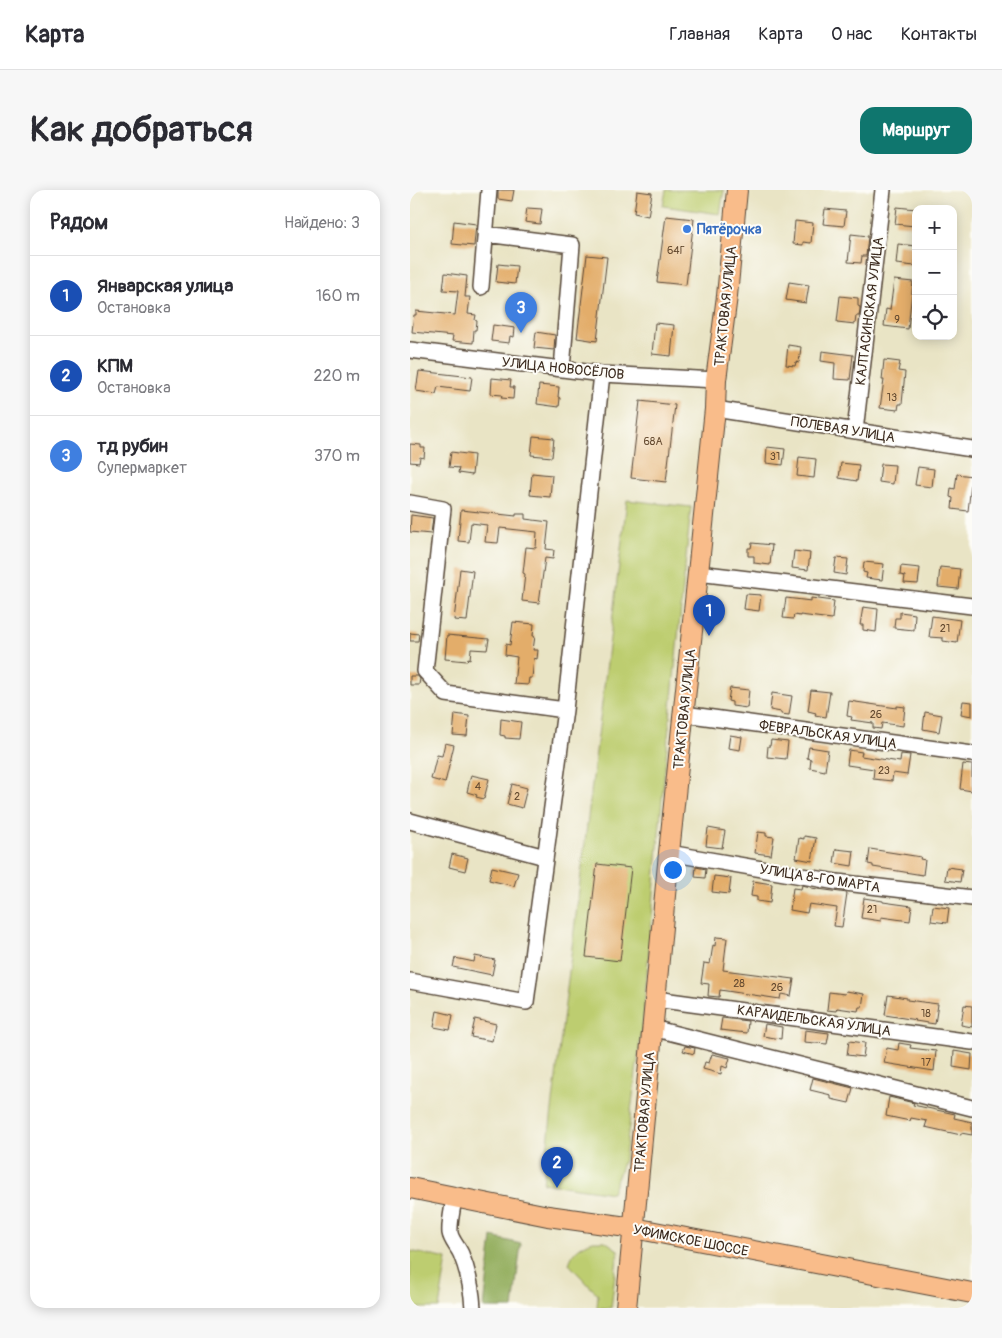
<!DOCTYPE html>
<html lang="ru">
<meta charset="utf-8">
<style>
:root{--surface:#fff;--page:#f7f7f7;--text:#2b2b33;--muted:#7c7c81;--line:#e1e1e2;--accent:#0f766e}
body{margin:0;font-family:Pangolin,sans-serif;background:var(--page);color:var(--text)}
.controls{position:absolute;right:15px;top:15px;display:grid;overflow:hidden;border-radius:10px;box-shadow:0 2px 12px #0003}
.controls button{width:45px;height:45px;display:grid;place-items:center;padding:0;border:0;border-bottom:1px solid var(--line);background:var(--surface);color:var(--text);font:25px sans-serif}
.you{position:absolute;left:262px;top:679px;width:18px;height:18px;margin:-12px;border:4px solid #fff;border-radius:50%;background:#1a73e8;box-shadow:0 0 0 8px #1a73e833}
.badge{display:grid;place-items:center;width:32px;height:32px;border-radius:50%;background:var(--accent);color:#fff;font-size:16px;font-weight:700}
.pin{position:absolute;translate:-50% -41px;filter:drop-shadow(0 1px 2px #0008)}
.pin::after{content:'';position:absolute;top:26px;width:18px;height:15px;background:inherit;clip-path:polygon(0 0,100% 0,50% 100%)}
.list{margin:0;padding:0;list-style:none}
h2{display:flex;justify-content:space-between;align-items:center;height:65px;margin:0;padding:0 20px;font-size:21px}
h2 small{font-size:16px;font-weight:400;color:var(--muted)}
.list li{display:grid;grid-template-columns:32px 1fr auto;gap:15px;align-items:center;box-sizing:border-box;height:80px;padding:0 20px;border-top:1px solid var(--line)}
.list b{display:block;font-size:19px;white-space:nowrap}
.list p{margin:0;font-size:16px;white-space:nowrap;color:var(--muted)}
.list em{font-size:16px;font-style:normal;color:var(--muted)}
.icon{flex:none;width:28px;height:28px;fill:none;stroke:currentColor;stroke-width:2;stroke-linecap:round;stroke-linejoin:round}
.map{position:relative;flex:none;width:562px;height:1118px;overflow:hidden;border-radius:15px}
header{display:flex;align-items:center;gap:30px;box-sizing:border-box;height:70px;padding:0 25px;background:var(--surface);border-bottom:1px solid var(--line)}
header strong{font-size:24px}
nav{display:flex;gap:28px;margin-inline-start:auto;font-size:18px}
.intro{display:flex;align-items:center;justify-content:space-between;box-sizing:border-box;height:120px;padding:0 30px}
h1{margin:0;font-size:35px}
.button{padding:12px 22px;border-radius:15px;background:var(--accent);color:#fff;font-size:18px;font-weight:700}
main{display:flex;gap:30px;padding:0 30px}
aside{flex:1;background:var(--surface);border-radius:15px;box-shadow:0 2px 12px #0003}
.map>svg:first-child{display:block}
.green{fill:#bdcd70;stroke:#7c7c47}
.forest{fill:#96b062;stroke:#686d40}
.building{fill:#e3ad6a}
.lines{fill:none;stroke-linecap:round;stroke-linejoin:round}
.minor-casing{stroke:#554637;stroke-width:18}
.major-casing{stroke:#554637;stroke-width:22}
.minor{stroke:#fff;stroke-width:15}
.major{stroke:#f9bc8a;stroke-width:20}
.shop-dot{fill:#3f7fe0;stroke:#fdfcf7;stroke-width:2}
.labels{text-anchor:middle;stroke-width:4;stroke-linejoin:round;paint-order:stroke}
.number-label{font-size:11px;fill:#654b31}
.shop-label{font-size:14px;font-weight:bold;fill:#366cbe;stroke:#fdfcf7;text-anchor:start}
.street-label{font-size:14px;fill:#3b2a1e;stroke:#fdfcf7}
</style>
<header>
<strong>Карта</strong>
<nav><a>Главная</a><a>Карта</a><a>О нас</a><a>Контакты</a></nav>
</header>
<div class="intro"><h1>Как добраться</h1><a class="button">Маршрут</a></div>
<main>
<aside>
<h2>Рядом<small>Найдено: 3</small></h2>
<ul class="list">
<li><span class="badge" style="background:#1a4fb4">1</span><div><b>Январская улица</b><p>Остановка</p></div><em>160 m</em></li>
<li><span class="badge" style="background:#1a4fb4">2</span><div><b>КПМ</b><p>Остановка</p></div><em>220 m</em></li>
<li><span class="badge" style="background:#3f7fe0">3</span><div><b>тд рубин</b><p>Супермаркет</p></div><em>370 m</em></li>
</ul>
</aside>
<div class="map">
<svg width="562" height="1118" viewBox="0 0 562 1118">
<rect width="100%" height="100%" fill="#fdfcf7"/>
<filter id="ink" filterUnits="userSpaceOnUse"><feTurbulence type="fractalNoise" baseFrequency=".02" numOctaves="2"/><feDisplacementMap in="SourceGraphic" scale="10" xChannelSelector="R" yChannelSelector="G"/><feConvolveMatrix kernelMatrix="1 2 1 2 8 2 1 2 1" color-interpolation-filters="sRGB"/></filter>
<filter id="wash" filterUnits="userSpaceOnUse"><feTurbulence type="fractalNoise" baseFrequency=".0096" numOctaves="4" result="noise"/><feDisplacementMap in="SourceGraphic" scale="20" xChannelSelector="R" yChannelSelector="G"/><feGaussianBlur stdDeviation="1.12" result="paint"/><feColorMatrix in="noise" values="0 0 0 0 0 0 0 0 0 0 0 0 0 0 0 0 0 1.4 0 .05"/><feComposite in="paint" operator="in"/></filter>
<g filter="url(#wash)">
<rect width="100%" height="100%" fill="#e9e4c5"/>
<path class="green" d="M256,0H314L310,24L253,16Z
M217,310L281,317L254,587L233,829L215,967L202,1003L133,993Z
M183,1051H195L208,1060L201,1118H187L188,1105L159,1074C163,1060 170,1056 183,1051Z
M0,1061L37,1069L29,1118H0Z"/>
<path class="forest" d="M82,1047L111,1054L103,1118H74Z"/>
<g id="blocks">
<path class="building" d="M88,0H104L102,11L88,9Z
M227,1L242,3L238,26L224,23Z
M487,17L506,19L505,36L485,34Z
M117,18L132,19L130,34L115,32Z
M415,19L436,21L434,36L413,34Z
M256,26L284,29L276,95L247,92Z
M44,31L66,34L64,56L42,54Z
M385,31L403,33L401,53L393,52V55L383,54Z
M441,44L458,46L456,66H452L451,73L438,72Z
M488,54L506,56L505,76L486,74Z
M177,65L197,67L187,151L167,148Z
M88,74L107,76L105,94L86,92Z
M35,83L57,86L55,107H60L58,124L66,125L65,130L67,131L66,140H64L63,153L42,151L43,146L2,142L4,125H6V121L45,125L48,101L33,100Z
M484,90L503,92L498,139L474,136L476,119L480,120Z
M379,92L399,95L396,113L376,110Z
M430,106L448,108V116L450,117V120L449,126H446L445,134L427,132Z
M245,133L264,135L261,166L242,164Z
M83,135L105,138L104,147L100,146L99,153L81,151Z
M126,142L145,145L144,160L124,158Z
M378,155L391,157L389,173L386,172L385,176L376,175Z
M412,161L443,165L440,190L424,189L425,173L411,171Z
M474,170L490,172L488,181L495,182L492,214H489L488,220L470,218L474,190H472Z
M9,181L62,187L60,201L28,197L26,204L6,201Z
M82,188L101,190L100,197H104L103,209L91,208L92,205L81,204Z
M129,195L149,197L148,207L150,208L149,217L127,214Z
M230,211L265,215L256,292L221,288Z
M123,246L144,248L142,267L121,265Z
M0,254L11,255V258H15L14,268L10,267L9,273L0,272Z
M357,257L375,259L373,275L356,273Z
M41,262L64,265L62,285L48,283L49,278L39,277Z
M389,267L406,269L404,288L387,286Z
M431,273L449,275L447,291L429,288Z
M471,274L485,275L483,294L469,292Z
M508,277L524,279L522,297L505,295Z
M122,283L142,285L140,307L120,305Z
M547,284L562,286L558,321L542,319L543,308L540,307L541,298L545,299Z
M51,320L106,326V324H115V329L139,332L136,359L144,360L143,369L135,368L129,413L112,411L115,384L113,383L116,357L126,358L127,342L90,338L88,353L75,352L77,335L61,333L59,352L48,351Z
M1,325L23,328L21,344L0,342Z
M342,353L362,355L360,375L344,373V366H338V358H341Z
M384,361L400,363L398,380L382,378Z
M426,368L438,369L436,385L424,383Z
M454,372L474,374L472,390L456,388L457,383L453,382Z
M491,376L510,378L508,394L494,393L495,386L490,385Z
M530,377L550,379L548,399L528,397Z
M50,379L63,381L57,431L44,430Z
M336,404L351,405L349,421L334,419Z
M376,408L401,411V408L424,411L422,429L390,425V426L384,425L383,429L373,428Z
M453,417L468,419L466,442L453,440V435H450Z
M490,422L505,424L504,440L484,438L485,428H490Z
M522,426L550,430L547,453L533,451V448L519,447Z
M103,432L124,434L123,446H125L123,460H128L127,469L124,468L122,488H119L118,495L104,494L107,467L95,465L96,454L100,455Z
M0,443L9,444L8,451H0Z
M37,445L79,449L77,460L61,459L60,469L58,468L57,471L35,469Z
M0,486H8L10,489L9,495H0Z
M320,498L339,500L337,518L322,516V512L318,511Z
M401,500L420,502L416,527L405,525L406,523L398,521Z
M362,503L382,506L379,525L371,524V522L360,520Z
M439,511L487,518V516L495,517L493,536L472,533L471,539L463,538V533L441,530L442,527L437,526Z
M553,511L562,512V526L551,524Z
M515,522L532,525L529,542L513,539Z
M45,524L59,526L57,546L43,545Z
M91,529L111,532L109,549L95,548V546L90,545Z
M320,545L332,547L330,560L318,558Z
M361,550L378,552L376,569L357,567L358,556H360Z
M35,553L44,555L35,593L21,589L27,565L32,566Z
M399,557L418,560L415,581L400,578L401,569L397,568Z
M439,560L452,562L451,566L490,572L491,564L500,565L497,585L483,583L482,591L463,589L464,579L437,575Z
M553,574L562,575V601L550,599Z
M61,585L79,589L74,609L66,607L67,605L57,602Z
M102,594L117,598L112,618L97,614Z
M298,638L315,641L312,658L296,656Z
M348,642L356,643V646L364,647L361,665L345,663Z
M394,646L406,648L402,671L386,668L389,648L394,649Z
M426,659L444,661L442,676L424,673Z
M460,659L511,667L510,669L515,670L513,685L463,677V675L458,674Z
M42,664L58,668L55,681L39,677Z
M187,674L221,678L210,771L176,767Z
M82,677L108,683L104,696L79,690Z
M286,677L296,679L295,688L285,687Z
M537,677L552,679L550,692L535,690Z
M304,686L321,688L319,704L302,702Z
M343,691L362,694L360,713L347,711V707L341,706Z
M392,695L401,697V698L437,703L432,737L424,736L427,718L399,714L397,723L380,720L383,698L391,699Z
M454,708L473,711V712L502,716L500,731L471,727V731L451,728Z
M523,716L539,718L537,733L521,731Z
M306,747L317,748L313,780L384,789L381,806L371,804L370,809L310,800L309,807L298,806L299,794L291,793L294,773L300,774L303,755L305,756Z
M65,766L85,770L82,785L43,777L45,768L64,772Z
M436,801L454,804L452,817H449L448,821L427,818L426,821L417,820L419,802L435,804Z
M478,805L497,808V810L528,814L525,834L505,831L506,830L475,825Z
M554,815L562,816V837L551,835Z
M27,821L43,825L40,840L24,837Z
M312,828L338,831L337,843L310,840Z
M65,829L86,834L82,851L61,847Z
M355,834L372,837L371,849L353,846Z
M395,840L419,843L417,854L394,852Z
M439,851L455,853L453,867L437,865Z
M489,853L501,855L500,858L526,861L524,881L474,873L477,858L488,860Z
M275,856L285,858L284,864L273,861Z
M544,861L562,864L561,880L543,877Z
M302,864L320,868L317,878L312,876L311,884L293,879L295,872L299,873Z
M403,888L443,898L439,913L421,909V905L400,900Z
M479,907L504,913L503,915L545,924L544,928L562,932V945L551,943V945L515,937L517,931L501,928L500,931L476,926Z"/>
</g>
</g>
<g filter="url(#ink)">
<use href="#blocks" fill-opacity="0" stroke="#554637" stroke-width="1"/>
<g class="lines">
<defs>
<path id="minor" d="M76,44L162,55L152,179
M71,97L79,0
M0,160L192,184L306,190
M305,219L562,259
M445,241L473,0
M0,313L33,319L15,481L36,504L155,520
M288,383L562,416
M274,524L562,564
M0,631L135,667
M259,663L427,692L562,708
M0,791L116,812L155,520L192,184
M245,809L562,852
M242,838L562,918
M44,1007C43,1018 39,1032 40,1043C41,1050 48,1057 51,1064C58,1081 62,1100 63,1118"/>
<path id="major" d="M0,998L138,1026L224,1038L562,1103
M216,1118L259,663L305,219L306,190L317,106L327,0"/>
</defs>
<use href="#minor" class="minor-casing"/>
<use href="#major" class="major-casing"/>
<use href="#minor" class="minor"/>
<use href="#major" class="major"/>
</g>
</g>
<circle class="shop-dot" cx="277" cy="39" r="5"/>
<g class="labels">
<g class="number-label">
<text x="266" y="64">64Г</text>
<text x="487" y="133">9</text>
<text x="482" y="211">13</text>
<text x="243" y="255">68А</text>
<text x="365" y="270">31</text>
<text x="535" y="442">21</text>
<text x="466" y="528">26</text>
<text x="474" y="584">23</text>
<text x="68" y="600">4</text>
<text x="107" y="610">2</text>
<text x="462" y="723">21</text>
<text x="329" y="797">28</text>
<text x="367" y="801">26</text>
<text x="516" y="827">18</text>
<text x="516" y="876">17</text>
</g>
<g class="shop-label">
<text x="287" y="44">Пятёрочка</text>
</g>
<g class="street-label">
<text transform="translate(315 116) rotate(-84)" y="5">ТРАКТОВАЯ УЛИЦА</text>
<text transform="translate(459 121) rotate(-83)" y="5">КАЛТАСИНСКАЯ УЛИЦА</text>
<text transform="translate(153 178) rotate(6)" y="5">УЛИЦА НОВОСЁЛОВ</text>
<text transform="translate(433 239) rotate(9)" y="5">ПОЛЕВАЯ УЛИЦА</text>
<text transform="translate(274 519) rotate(-84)" y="5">ТРАКТОВАЯ УЛИЦА</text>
<text transform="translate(418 544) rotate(8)" y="5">ФЕВРАЛЬСКАЯ УЛИЦА</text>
<text transform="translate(410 688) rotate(9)" y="5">УЛИЦА 8-ГО МАРТА</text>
<text transform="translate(404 830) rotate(8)" y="5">КАРАИДЕЛЬСКАЯ УЛИЦА</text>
<text transform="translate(234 922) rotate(-85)" y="5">ТРАКТОВАЯ УЛИЦА</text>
<text transform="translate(281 1050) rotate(11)" y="5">УФИМСКОЕ ШОССЕ</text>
</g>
</g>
</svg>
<div class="controls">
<button>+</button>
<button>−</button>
<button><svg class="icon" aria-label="locate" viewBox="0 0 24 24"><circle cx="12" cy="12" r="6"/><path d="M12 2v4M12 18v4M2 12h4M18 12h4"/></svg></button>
</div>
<div class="you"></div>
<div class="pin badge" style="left:299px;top:446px;background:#1a4fb4">1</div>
<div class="pin badge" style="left:147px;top:998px;background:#1a4fb4">2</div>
<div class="pin badge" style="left:111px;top:143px;background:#3f7fe0">3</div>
</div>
</main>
